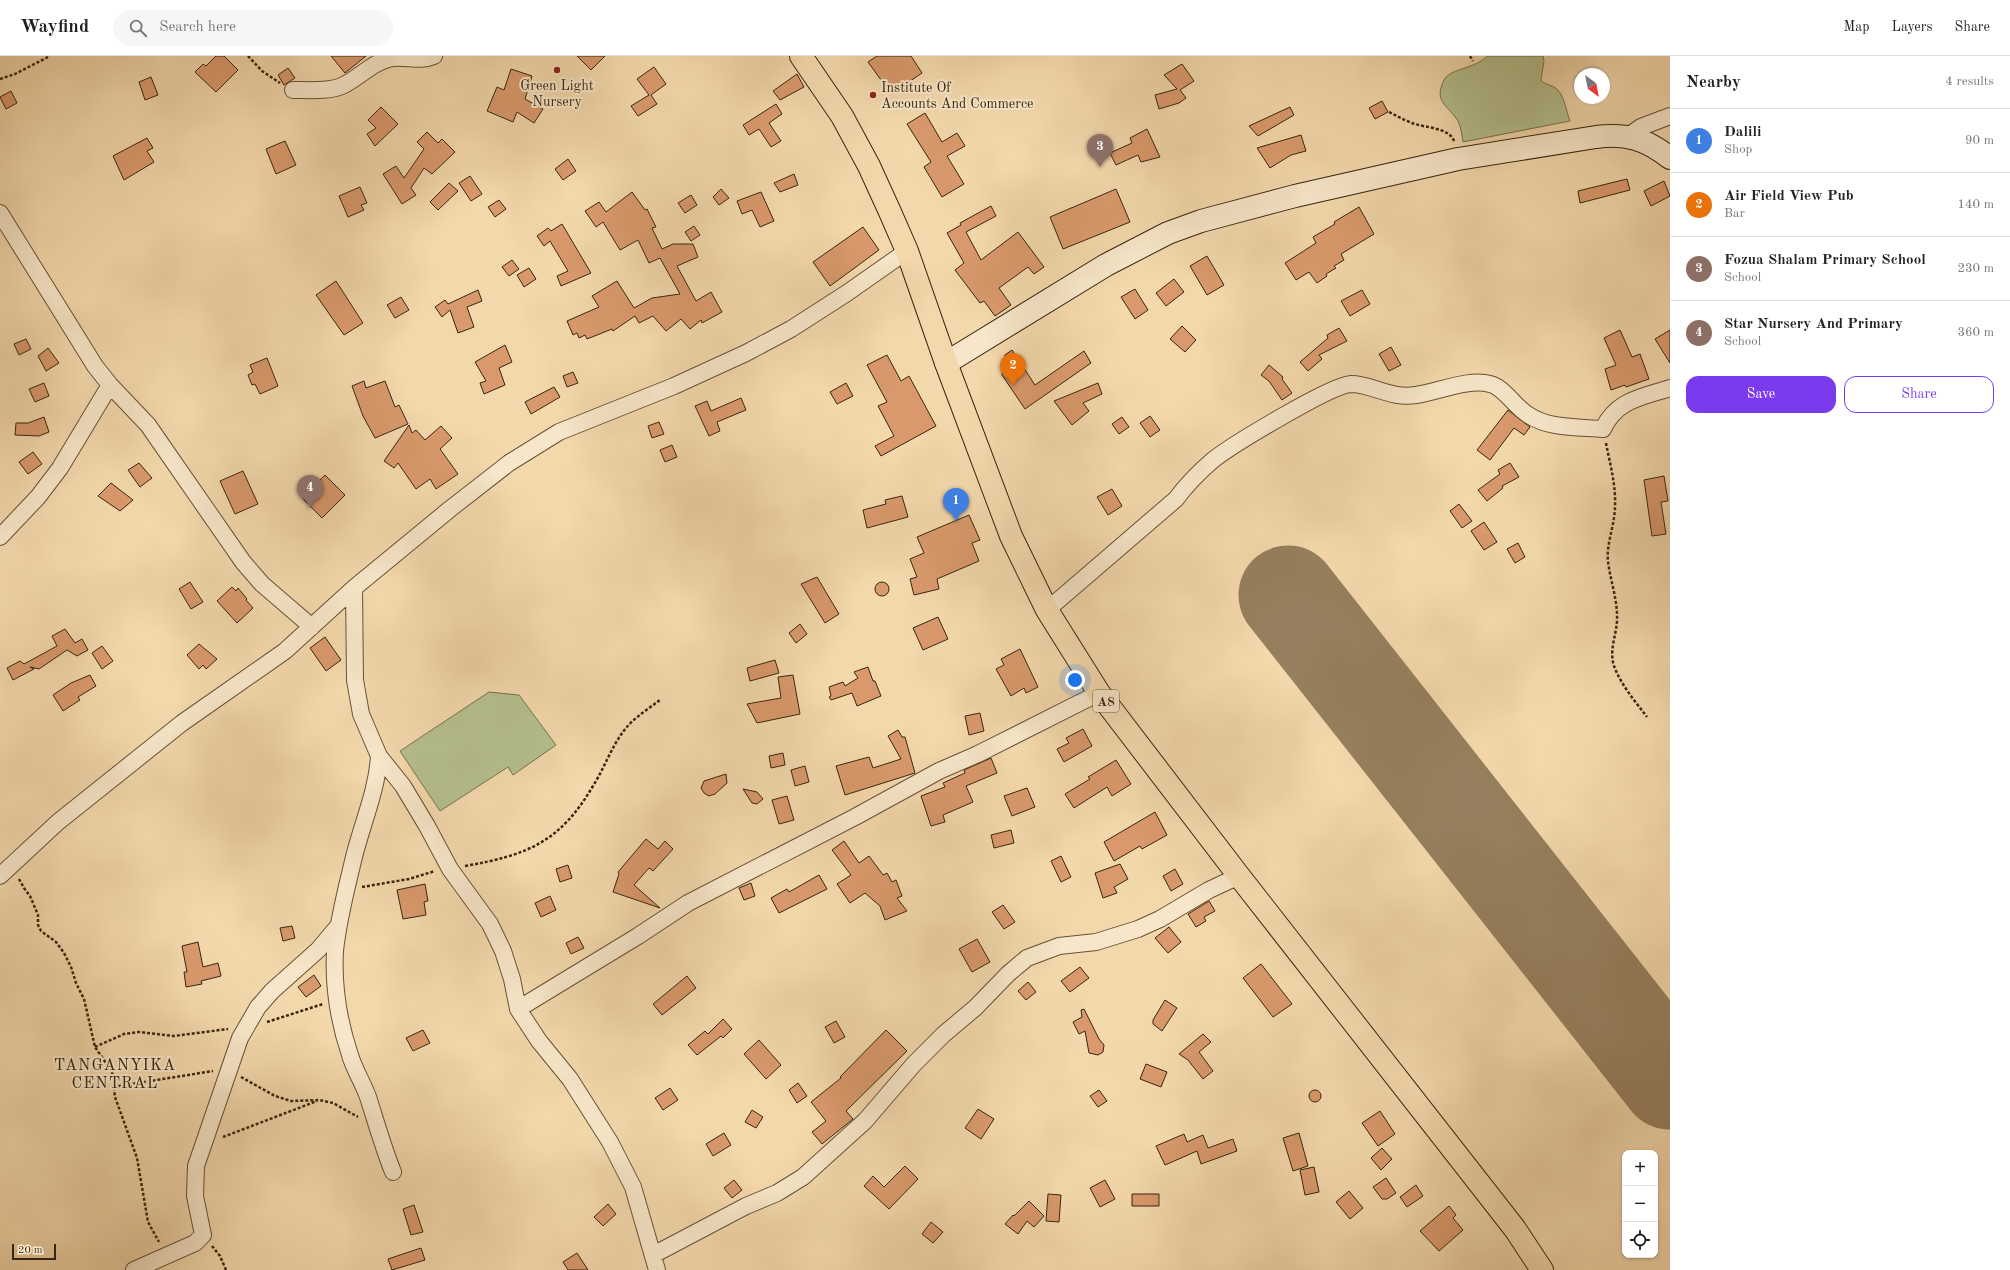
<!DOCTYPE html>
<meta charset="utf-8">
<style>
:root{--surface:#fff;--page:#f6f6f6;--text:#222;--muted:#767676;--line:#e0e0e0;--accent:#7c3aed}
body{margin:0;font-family:"Old Standard TT",serif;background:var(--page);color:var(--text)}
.controls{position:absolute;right:12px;bottom:12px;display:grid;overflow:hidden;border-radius:8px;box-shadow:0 1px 3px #0004}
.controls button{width:36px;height:36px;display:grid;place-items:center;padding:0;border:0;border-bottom:1px solid var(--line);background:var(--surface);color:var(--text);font:20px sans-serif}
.compass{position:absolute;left:1574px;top:12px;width:36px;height:36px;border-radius:50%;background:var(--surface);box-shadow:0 1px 3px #0004;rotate:148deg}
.scale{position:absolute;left:12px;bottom:10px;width:44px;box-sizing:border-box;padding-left:4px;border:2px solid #38260f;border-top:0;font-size:11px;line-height:14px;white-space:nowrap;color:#38260f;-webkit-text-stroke:3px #f7e6c9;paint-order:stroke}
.you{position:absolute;left:1075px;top:624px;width:14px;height:14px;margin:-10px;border:3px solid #fff;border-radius:50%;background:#1a73e8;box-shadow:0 0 0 6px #1a73e833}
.badge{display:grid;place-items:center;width:26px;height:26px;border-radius:50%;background:var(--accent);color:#fff;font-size:13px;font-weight:700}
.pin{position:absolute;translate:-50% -33px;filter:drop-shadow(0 1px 2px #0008)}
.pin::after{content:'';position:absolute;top:21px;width:14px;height:12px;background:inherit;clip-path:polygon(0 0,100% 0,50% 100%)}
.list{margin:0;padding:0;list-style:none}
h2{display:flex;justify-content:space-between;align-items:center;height:52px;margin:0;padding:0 16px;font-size:17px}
h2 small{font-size:13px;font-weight:400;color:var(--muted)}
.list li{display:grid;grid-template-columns:26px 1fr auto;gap:12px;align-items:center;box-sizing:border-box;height:64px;padding:0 16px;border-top:1px solid var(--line)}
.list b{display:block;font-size:15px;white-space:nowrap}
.list p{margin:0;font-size:13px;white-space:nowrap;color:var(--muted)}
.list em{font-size:13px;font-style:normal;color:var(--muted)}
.actions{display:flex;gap:8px;padding:12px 16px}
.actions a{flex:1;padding:9px 0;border:1px solid var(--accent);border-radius:12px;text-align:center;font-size:14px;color:var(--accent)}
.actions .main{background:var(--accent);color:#fff}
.icon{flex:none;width:22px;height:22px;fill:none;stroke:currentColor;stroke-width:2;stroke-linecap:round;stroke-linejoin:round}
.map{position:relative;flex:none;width:1670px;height:1214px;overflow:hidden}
header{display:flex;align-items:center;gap:24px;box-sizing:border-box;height:56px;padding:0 20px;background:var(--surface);border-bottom:1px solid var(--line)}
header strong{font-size:19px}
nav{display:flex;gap:22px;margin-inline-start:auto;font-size:14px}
.search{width:280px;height:36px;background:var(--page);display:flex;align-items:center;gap:10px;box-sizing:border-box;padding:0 14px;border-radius:22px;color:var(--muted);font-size:15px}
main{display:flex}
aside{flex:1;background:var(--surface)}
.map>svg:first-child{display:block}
.green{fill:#b5c08e;stroke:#76734e}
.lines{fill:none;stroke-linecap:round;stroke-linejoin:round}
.runway{stroke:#967f5e;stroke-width:99}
.building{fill:#d9996c;stroke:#38260f}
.street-casing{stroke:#675236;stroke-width:18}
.secondary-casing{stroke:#38260f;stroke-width:24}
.primary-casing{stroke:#38260f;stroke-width:24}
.path{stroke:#38260f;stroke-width:2.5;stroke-dasharray:3 2;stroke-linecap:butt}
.street{stroke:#f7e6c9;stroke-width:16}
.secondary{stroke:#f7e6c9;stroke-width:22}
.primary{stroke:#f3d8ac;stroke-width:22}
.poi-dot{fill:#8f2418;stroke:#f7e6c9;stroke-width:1.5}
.labels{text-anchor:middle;stroke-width:4;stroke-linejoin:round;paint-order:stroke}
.shield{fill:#f7e6c9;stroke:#716047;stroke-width:1}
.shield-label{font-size:13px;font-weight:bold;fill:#38260f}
.poi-label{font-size:14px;fill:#38260f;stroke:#f7e6c9}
.quarter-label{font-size:16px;letter-spacing:1px;fill:#38260f;stroke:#f7e6c9}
</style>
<header>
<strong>Wayfind</strong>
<div class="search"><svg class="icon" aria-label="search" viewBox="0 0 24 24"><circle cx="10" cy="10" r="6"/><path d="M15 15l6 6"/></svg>Search here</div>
<nav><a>Map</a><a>Layers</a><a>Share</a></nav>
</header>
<main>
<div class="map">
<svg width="1670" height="1214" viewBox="0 0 1670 1214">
<rect width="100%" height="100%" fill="#f3d8ac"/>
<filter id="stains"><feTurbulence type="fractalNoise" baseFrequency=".005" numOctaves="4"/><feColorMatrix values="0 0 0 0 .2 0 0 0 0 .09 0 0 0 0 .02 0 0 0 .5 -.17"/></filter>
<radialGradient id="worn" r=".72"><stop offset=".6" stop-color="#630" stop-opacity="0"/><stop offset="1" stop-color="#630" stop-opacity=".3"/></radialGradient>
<path class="green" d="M1487,0H1543L1544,5L1541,24C1545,29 1549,28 1554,31C1564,36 1566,55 1570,65L1463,86C1462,79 1461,71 1458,65C1448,49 1433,46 1444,24C1450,12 1476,13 1487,0Z
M489,636L519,639L556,689L513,719L508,711L440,755L400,695Z"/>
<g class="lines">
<path class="runway" d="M1288,539L1670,1024"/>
</g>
<path class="building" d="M216,0H224L238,14L216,36L195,16L203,8L206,10Z
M331,0H366L345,17Z
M577,0H605L591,14Z
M877,0H911L922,17L891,38L868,6Z
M1182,8L1194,25L1180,34L1186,42L1179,47L1159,53L1155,39L1177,33L1164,19Z
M654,11L666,28L651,39L657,48L638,60L631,50L649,39L637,23Z
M288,12L295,22L284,29L278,19Z
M511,13L532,20L525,43L543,53L534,67L517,56L513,66L487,55L497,31L504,34Z
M797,18L804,31L780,44L773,35Z
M151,21L158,39L145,44L139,26Z
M11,35L17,47L6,53L0,41Z
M1382,45L1388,56L1375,63L1369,52Z
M776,48L782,58L769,67L781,85L771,91L759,73L749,79L743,69Z
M381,51L398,68L375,90L367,78L376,72L368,64Z
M1290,51L1294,59L1258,80L1249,70Z
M925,57L942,86L957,77L965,90L947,100L964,128L942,141L924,111L931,106L907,68Z
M1147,73L1160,101L1141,106L1138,99L1116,109L1110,97L1132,87L1130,82Z
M427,76L438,87L442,83L455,96L432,118L424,112L411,132L416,139L402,148L383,118L396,110L404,122L424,93L417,86Z
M1301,79L1306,95L1291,99L1270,112L1257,92Z
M147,82L153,92L147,95L154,106L124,124L113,100Z
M285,85L296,109L276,118L266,93Z
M568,103L576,115L563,124L555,113Z
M794,118L798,129L780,136L774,127Z
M470,120L482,138L471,145L459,127Z
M1627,123L1630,134L1580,147L1578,135Z
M1664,125L1670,140L1651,150L1644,135Z
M449,127L458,135L438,154L430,146Z
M360,131L367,147L361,149L364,154L348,161L339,140Z
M721,133L729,142L719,149L713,141Z
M1116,133L1130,166L1063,193L1050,161Z
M632,136L645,154L647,153L656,171L652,172L662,193L673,188H693L698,201L677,210L696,245L711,236L722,256L702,267L701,264L690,273L681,263L666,275L653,260L639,267L635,260L613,275L612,273L587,283L585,279L579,282L577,277L573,279L567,265L599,251L592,240L617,225L634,252L652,242L680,238L660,202L649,207L638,184L620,194L603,166L596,171L585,155L599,146L606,156Z
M761,136L774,165L760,171L752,154L742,158L737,145Z
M691,139L697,149L685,157L678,147Z
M499,144L506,153L495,161L488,151Z
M991,150L996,160L966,176L981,204L1018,176L1044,211L1034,218L1028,211L999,232L1011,249L995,260L984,245L980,247L955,214L964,207L947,177L961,169L960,167Z
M1359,151L1374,178L1341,198L1344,204L1334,210L1336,212L1326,218L1327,220L1317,227L1309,216L1296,224L1285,207L1316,187L1313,181L1335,168L1334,166Z
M562,168L591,217L561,230L557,220L568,215L550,185L544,190L537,180L548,172L551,175Z
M694,170L700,179L691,185L685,176Z
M863,171L879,194L830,230L813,206Z
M1207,200L1224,229L1207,239L1190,210Z
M512,204L519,213L509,220L502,211Z
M529,212L536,223L524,231L517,219Z
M1174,223L1184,236L1166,250L1156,237Z
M336,225L363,267L344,279L316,239Z
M1135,233L1148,254L1135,263L1121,241Z
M478,234L482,245L467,251L474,271L458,277L450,254L442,261L435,251L445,244L448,248Z
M1362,234L1370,248L1350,260L1341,245Z
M401,241L409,254L395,262L387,249Z
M1182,270L1196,284L1185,296L1170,283Z
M1339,272L1347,285L1319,299L1322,303L1308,315L1300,306L1328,282L1327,279Z
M1620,274L1632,301L1640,298L1649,323L1626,331L1625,329L1611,334L1605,313L1616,309L1604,282Z
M1670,274V307L1655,283Z
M26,283L31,293L19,299L14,288Z
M505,289L512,306L499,312L505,329L484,338L480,327L486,325L475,306Z
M1391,291L1401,309L1389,315L1379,298Z
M48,292L59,307L46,315L38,300Z
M1012,294L1035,329L1084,295L1091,307L1025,353L1002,319L1005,299Z
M887,299L901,325L909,320L936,370L881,400L875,390L894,380L878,350L887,346L867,309Z
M267,302L278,330L260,338L255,328L252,329L248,319L253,316L250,309Z
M1269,309L1283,321L1282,323L1292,337L1282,344L1269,325L1261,319Z
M573,316L578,327L567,331L563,320Z
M364,325L366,332L385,325L395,351L399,349L408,368L375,382L363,360L352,330Z
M44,327L49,340L35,346L29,333Z
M846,327L853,340L837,348L830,336Z
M1098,327L1102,338L1083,347L1089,355L1072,369L1054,345Z
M554,331L560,341L531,358L525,346Z
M741,342L746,354L717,366L720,375L709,380L695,350L707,345L711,355Z
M1508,354L1530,371L1524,379L1514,372L1490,404L1477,394Z
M1150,360L1160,374L1150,381L1140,367Z
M44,361L49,376L39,380L15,379L16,367H28Z
M1122,361L1129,371L1119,378L1112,368Z
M659,366L664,378L652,382L648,370Z
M409,369L412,377L416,374L425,384L441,370L452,382L440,393L458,418L436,433L430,423L416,433L398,407L394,412L384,405Z
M672,389L677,401L665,406L660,394Z
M33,396L42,408L28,418L19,406Z
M139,407L152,422L140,431L128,414Z
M1510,407L1519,421L1502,430L1503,432L1487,445L1478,434L1500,418L1498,414Z
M243,415L258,448L235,458L220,425Z
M325,419L345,439L322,462L302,442Z
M1664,420L1668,445L1661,446L1666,478L1652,480L1644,424Z
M111,427L133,444L120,455L98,440Z
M1112,433L1122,450L1108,459L1097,441Z
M902,440L908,461L867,472L863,454L886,448L885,444Z
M1459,448L1472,465L1462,472L1450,455Z
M969,459L980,484L972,487L979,505L937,523L939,533L914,539L910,523L917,521L910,503L924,497L917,481Z
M1484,466L1497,486L1484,494L1471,475Z
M1518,487L1525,501L1515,507L1507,493Z
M817,521L839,558L825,567L801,528Z
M875 533a7 7 0 1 1 14 0a7 7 0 1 1-14 0Z
M190,526L203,546L191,553L179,533Z
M232,531L236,535L238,532L247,543L246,544L253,552L237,567L217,545Z
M938,561L948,583L923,594L913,572Z
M800,568L807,578L796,587L789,577Z
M65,573L75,587L82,583L88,594L77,600L67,594L39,613L30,611L34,613L13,624L7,612L20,605L24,608L57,590L52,580Z
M325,581L341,604L326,615L310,592Z
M199,588L217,603L206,613L203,609L199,613L187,599Z
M102,590L113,605L102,613L92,597Z
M1020,593L1038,631L1026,637L1024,632L1011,640L996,613L1004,609L1001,603Z
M775,604L779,617L750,625L747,612Z
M868,611L873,625H875L881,640L857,650L852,637L831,644L829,641L831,640L829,631L843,626L845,630L858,622L854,616Z
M90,619L96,630L78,641L80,644L63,655L53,639L71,627Z
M793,619L800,658L757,667L747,648L781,642L778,621Z
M980,657L984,675L969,679L965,660Z
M1083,673L1092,690L1064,706L1057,693L1069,687L1066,682Z
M898,674L902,681H905L915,717L845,739L836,710L869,701L873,712L901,703L888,680Z
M783,697L785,709L771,712L769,700Z
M991,702L997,717L966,730L973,746L943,759L945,766L931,770L921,740L945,731L943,727L965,717L964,714Z
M1116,704L1131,728L1112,740L1107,731L1074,752L1065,738L1090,723L1088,721Z
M805,710L809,726L795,730L791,714Z
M726,718L727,727L715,738L709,740L704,737L701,732L704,725Z
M1027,732L1035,751L1012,760L1004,740Z
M743,733L757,736L763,743L757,748L752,747Z
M787,740L794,764L779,768L772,744Z
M1155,756L1167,779L1142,793L1140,790L1114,805L1104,786Z
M1011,774L1014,787L994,792L991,779Z
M646,783L658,793L665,785L673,793L653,815L649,812L634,829L660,852L613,836L619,818L618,816Z
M844,785L859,807L869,800L883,819L887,817L892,826L896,824L902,840L897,842L907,855L885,864L880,850L865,837L850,847L837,828L851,819L832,794Z
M1061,800L1071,821L1061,826L1051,805Z
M1120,808L1128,823L1114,831L1117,837L1103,842L1095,817Z
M568,809L572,822L560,826L556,813Z
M1175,813L1183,828L1171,835L1163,820Z
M819,819L827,833L779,857L771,842L787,833L789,836Z
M751,827L755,840L744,844L739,832Z
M425,828L428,845L424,846L426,859L403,863L397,834Z
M550,840L556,854L541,861L535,847Z
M1209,845L1215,855L1204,861L1206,865L1196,871L1188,858Z
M1003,849L1015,866L1004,873L992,856Z
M292,870L295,882L283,885L280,872Z
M1169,871L1181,886L1168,897L1155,882Z
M578,881L584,892L571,898L566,887Z
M977,883L990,906L972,916L959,893Z
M198,886L203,911L218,907L221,920L201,925L202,928L186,931L184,916H187L182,890Z
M1261,908L1292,948L1273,961L1243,922Z
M1080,911L1089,922L1070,936L1061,925Z
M314,919L321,930L306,941L298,931Z
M687,920L696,932L662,959L653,948Z
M1028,926L1036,936L1026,944L1018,935Z
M1165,944L1177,952L1162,975L1153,968V964Z
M1084,953L1099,983L1104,989L1103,996L1098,999L1089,997L1085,975L1079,978L1073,966L1082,961L1081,954Z
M723,963L732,973L723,982L721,980L697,999L688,989L705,975L708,978Z
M836,965L845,981L834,987L825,971Z
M423,974L430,987L413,995L406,982Z
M886,974L907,995L846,1055L853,1063L822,1088L812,1076L826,1065L811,1046L841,1022L840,1021Z
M1203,978L1211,986L1199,996L1213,1015L1203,1023L1188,1004L1179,998Z
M759,984L781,1009L766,1023L744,998Z
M1146,1008L1167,1016L1161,1031L1140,1023Z
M798,1027L807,1040L797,1047L789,1034Z
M670,1032L678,1044L663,1054L655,1042Z
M1309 1040a6 6 0 1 1 12 0a6 6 0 1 1-12 0Z
M1099,1034L1107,1045L1098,1051L1090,1040Z
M978,1053L994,1063L981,1083L965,1072Z
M752,1054L763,1061L756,1072L745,1066Z
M1380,1055L1395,1078L1378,1090L1362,1067Z
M724,1077L731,1089L713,1100L706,1088Z
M1299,1077L1308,1110L1293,1115L1283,1082Z
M1184,1078L1187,1086L1203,1079L1208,1092L1233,1083L1237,1095L1201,1108L1197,1095L1165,1109L1156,1090Z
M1382,1092L1392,1103L1381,1114L1371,1102Z
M905,1110L918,1123L889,1153L864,1130L873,1120L884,1131Z
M1314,1111L1319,1136L1305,1139L1300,1114Z
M1386,1122L1396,1137L1387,1143H1382L1373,1131Z
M734,1124L742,1134L732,1142L724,1132Z
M1105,1124L1115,1143L1100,1151L1090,1132Z
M1416,1129L1423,1140L1407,1151L1400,1141Z
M1349,1135L1363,1152L1350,1163L1336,1146Z
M1048,1138L1061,1139L1059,1166L1046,1165Z
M1132,1138H1159V1150H1132Z
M1029,1145L1044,1160L1034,1171L1027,1165L1018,1178L1005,1168L1013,1159L1014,1160Z
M608,1148L616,1158L603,1170L594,1161Z
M414,1149L423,1176L411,1179L403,1153Z
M1449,1150L1456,1159L1453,1162L1463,1174L1439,1195L1420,1175Z
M931,1166L943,1176L933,1187L922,1178Z
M421,1192L425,1204L392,1214L388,1203Z
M577,1197L588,1214H568L563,1206Z"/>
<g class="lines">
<defs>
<path id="street" d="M293,34C308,34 330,36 344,29C360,21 374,5 392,2C407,0 420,6 434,0
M1628,80L1641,71L1670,60
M0,157L95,310L110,329L148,369L243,506L262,528L312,571
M0,481L38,441L60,412L110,329
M354,532L355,624L361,658L379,700L403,730L427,770L450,813L490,868L503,895L512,923L518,953
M1047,554L1176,443C1187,428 1199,416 1213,404C1232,389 1331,329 1351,328C1372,328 1390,343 1416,339C1438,336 1468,322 1490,328C1504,331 1514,350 1527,358C1548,373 1578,371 1603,373C1616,344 1642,341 1670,332
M379,700C377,736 361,770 353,805C346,834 338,865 335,895C333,930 339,966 350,999C354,1013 363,1027 368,1041C376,1066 383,1091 393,1116
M0,820L58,766L182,667L285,595L354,532L450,453L509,407L559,376L674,330L746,297L791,273L847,237L907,195
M653,1199L746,1150L777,1137L803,1121L865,1065L914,1008L944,978L975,952L1008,918L1027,902L1059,890L1096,886L1138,873L1160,863L1209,834L1239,820
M134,1214L195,1187L203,1179L195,1140L196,1110L240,982L258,951L272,935L318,894L339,869
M657,1214L633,1131L610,1086L570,1023L539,985L518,953L638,880L688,847L855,761L939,715L978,698L1099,637"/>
<path id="secondary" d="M946,307L1106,209L1168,177L1201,165L1295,140L1458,103L1596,81C1627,77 1646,83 1670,102"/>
<path id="primary" d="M801,0L842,60L869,110L890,156L907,195L946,307L1011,480L1047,554L1099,637L1239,820L1515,1173L1542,1214"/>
</defs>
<use href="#street" class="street-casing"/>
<use href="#secondary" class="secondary-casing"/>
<use href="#primary" class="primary-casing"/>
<path class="path" d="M248,0L262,15L280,27
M1470,0L1473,5
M0,23L15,18L50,0
M1389,56C1397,60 1404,64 1412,67C1424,72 1449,71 1454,85
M1606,387C1610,408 1616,429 1615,450C1615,469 1606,488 1608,505C1610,524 1618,544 1617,565C1616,580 1609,595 1614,610C1621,629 1635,645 1647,661
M465,810C528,799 560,786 593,730C605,711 612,689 626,672C636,660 650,652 661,643
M19,823L24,832L30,840L38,859V869L41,875L56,886L64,897L71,911L76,927L84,943L95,991L112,1016L115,1041L137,1102L148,1166L159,1186
M362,831L409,823L435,815
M267,966L323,948
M95,991L124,978L139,976L174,980L228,973
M241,1021L275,1040L291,1045L319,1044L333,1047L358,1061
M113,1031L213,1015
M223,1081L317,1045
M212,1190L220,1200L226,1214"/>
<use href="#street" class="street"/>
<use href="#secondary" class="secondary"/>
<use href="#primary" class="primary"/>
</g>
<g class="poi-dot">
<circle cx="557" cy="14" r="4"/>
<circle cx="873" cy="39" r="4"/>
</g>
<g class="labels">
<rect class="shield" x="1093" y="634" width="26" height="22" rx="3"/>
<g class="shield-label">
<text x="1106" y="650">A8</text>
</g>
<g class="poi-label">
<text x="557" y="34">Green Light<tspan x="557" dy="16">Nursery</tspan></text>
<text x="881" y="36" text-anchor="start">Institute Of<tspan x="881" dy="16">Accounts And Commerce</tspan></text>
</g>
<g class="quarter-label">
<text x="115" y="1014">TANGANYIKA<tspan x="115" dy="18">CENTRAL</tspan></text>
</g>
</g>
<rect width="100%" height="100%" filter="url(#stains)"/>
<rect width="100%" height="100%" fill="url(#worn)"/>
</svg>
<div class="controls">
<button>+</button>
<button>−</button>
<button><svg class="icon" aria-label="locate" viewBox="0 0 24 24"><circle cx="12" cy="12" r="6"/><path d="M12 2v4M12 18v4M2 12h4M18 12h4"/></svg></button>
</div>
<svg class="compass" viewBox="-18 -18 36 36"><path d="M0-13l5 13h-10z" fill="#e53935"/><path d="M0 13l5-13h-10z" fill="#767676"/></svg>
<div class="scale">20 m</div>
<div class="you"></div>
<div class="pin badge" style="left:956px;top:465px;background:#3f7fe0">1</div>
<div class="pin badge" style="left:1013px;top:330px;background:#e8710a">2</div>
<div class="pin badge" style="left:1100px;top:111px;background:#8d6e63">3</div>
<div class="pin badge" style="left:310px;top:452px;background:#8d6e63">4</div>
</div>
<aside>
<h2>Nearby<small>4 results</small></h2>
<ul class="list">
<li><span class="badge" style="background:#3f7fe0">1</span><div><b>Dalili</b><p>Shop</p></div><em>90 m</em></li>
<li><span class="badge" style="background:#e8710a">2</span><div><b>Air Field View Pub</b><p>Bar</p></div><em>140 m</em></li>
<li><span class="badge" style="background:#8d6e63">3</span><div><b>Fozua Shalam Primary School</b><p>School</p></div><em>230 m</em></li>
<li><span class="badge" style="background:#8d6e63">4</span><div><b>Star Nursery And Primary</b><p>School</p></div><em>360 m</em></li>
</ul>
<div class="actions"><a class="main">Save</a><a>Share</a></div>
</aside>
</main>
